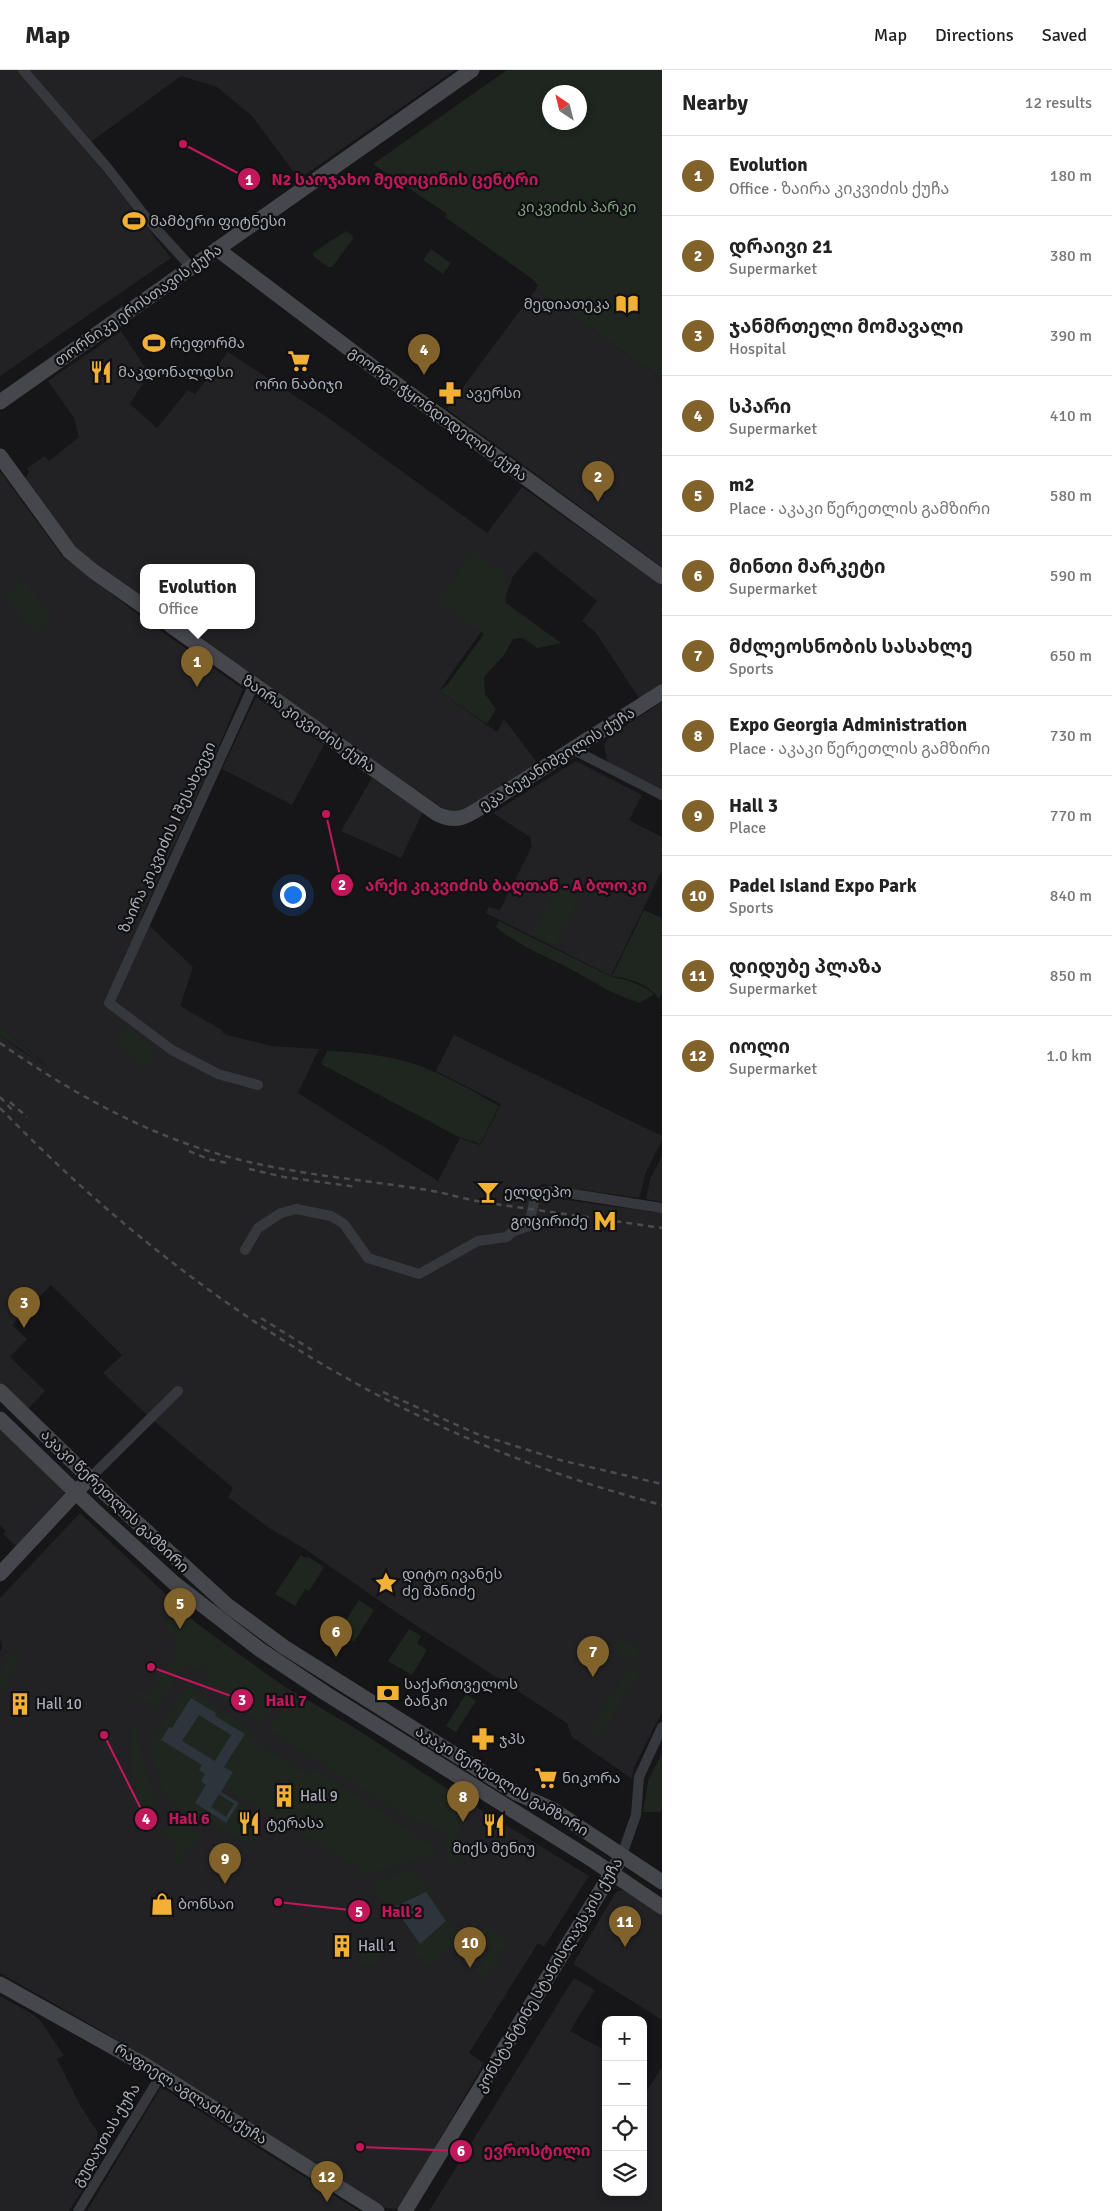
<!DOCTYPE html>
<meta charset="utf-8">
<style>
:root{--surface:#fff;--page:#f6f6f6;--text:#222;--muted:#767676;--line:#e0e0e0;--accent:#80622a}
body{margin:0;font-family:Signika,"Noto Sans Georgian",sans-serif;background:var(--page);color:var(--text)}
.controls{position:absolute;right:15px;bottom:15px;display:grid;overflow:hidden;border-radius:10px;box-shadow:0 2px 8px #0003}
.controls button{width:45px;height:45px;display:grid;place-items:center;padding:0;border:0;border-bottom:1px solid var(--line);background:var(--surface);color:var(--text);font:25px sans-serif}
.compass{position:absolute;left:542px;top:15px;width:45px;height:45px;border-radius:50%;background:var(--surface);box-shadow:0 2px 8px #0003;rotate:325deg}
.you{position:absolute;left:292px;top:824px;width:18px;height:18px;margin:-12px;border:4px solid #fff;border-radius:50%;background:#1a73e8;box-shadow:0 0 0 8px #1a73e833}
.badge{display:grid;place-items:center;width:32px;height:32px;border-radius:50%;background:var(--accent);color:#fff;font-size:16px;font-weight:700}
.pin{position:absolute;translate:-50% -41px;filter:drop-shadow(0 1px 2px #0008)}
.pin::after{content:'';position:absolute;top:26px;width:18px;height:15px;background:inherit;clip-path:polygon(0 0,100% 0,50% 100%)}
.popup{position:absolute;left:140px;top:494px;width:115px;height:65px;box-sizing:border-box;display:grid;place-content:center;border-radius:10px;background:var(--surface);filter:drop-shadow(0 1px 4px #0005);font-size:16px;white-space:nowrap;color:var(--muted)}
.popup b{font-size:19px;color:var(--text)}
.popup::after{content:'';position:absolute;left:50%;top:100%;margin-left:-10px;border:10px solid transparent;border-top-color:var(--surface)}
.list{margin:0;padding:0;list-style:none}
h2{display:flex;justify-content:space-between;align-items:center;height:65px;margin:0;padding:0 20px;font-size:21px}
h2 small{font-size:16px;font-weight:400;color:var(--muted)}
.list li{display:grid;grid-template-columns:32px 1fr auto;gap:15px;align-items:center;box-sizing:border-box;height:80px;padding:0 20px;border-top:1px solid var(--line)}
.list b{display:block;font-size:19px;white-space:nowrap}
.list p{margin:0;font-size:16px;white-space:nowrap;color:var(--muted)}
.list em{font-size:16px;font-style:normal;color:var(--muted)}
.icon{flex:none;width:28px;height:28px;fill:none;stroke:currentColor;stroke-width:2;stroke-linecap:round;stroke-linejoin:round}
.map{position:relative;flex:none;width:662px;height:2141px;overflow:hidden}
header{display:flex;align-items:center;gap:30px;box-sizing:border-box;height:70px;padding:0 25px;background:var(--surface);border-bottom:1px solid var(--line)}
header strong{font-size:24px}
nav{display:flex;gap:28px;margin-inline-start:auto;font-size:18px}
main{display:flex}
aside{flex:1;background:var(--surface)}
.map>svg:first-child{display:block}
.built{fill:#222225}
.green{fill:#1e261f;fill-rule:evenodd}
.water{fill:#2c353c;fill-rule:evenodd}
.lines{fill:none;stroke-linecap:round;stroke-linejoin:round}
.street{stroke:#37383d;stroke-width:10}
.secondary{stroke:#45474d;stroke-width:15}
.rail{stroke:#4a4c52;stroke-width:2.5;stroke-dasharray:6 5;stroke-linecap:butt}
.labels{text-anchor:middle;stroke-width:4.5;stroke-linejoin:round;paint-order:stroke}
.park-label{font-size:15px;fill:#7fa381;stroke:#111113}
.poi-label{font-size:15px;fill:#a8adb8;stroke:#111113;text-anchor:start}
.street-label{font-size:15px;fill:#a8adb8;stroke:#111113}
.leader{fill:none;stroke:#c2185b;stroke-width:2}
.callout-dot{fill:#c2185b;stroke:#111113;stroke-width:2}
.mark-label{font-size:15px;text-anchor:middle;font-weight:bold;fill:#fff}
.callout-label{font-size:16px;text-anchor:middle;font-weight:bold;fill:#c2185b;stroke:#111113;stroke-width:4.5;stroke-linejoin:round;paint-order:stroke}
</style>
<header>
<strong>Map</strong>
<nav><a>Map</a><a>Directions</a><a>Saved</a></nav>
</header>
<main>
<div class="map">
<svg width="662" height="2141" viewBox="0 0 662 2141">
<rect width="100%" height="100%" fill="#161618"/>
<path class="built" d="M0,0H455L299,109L252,46L217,17L181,6L84,77L171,188L0,306Z
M536,219L662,309V497L447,339Z
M121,261L149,303L130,334L157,358L188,320L195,324L228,282L330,349L487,463L522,417L662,516V614L639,628L596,563L582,551L597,531L535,481L513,506L505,528L439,621L497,662L504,649L538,694L477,733L451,744L179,556H251V498H143V531L86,491L25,410L29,401L27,398L45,386L49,391L79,367L74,348L48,311Z
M0,401L63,487L143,548V556H154L243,619L214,688L141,848L193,897L180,936L222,960V962L227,965L272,976L319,979L298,1023L438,1111L460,1068L480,1075L501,1034L436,1001L454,965L662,1066V1070L646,1102L639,1128L542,1114L529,1125L662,1143V1642L634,1697L632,1709L572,1667L567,1653L397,1543L305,1479L269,1458L228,1427L233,1418L148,1346L103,1303L122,1285L51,1215L12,1255L27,1269L10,1287L45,1321L27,1340L0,1314V965L20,980L52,1000L0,957Z
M256,627L324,675L292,735L222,699Z
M662,632V722L612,698L607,690L604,675L609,667Z
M576,691L642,725L629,750L662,767V800L611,906L486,843L489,837L500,840L532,776L530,767L493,743Z
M372,708L423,742L401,788L341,761Z
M662,1086V1132L646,1129L650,1109Z
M0,1354L68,1419L16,1476L3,1464L6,1461L0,1455Z
M80,1443L196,1553L244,1588L287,1618L361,1662L452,1722L589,1806L544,1877L538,1873L469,1983L484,1993L399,2139L386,2138L102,1961L0,1903V1582L2,1577L0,1568V1528Z
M623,1820L662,1844V1950L573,1894L616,1822Z
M574,1908L595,1920L570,1961L604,1980L601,1987L606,1990V2122H643V2027L662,1997V2141H429Z
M0,1926L29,1942L40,1950L47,1960L64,1986L57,1989L81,2037L97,2061L99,2094L69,2141H0Z
M161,2017L359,2141H87Z"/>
<path class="green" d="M507,0H662V309L536,219L538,215L531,208L445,147L447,144L373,94ZM550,22H580V52H550Z
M346,161L352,165L353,169L332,197H328L313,186V183Z
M431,179L451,193L443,204L423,190Z
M474,481L509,507L505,513L506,533L561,573L537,578L523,568L513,569L504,585L484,607L485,624L496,639L487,654L439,621L447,615L484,564L438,531Z
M24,510L53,548L33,564L3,525Z
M556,817L580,827L555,875L532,864Z
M644,840L662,848V923L659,929C648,913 630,909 612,906Z
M499,851L612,907C628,910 641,914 654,924L640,933C617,926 595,913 574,901C547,886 520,877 496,857Z
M128,956L158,981L144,998L114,973Z
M0,957L54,1002L0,965Z
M327,981C364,982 403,987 437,1003C458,1012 479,1025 499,1036L480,1074L457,1066L321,994Z
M301,1485L306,1488L307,1486L324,1497L309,1521L305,1519L295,1536L275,1524Z
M359,1530L374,1540L354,1572L351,1570L353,1566L341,1558Z
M178,1537L196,1553L287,1619L262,1652L204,1615L211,1600L201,1594L196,1601L185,1593L157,1637L136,1626L140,1620L149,1626L181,1577L174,1572L177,1567L166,1559L168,1557L164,1554Z
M409,1559L421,1566L417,1573L427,1580L412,1605L388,1591Z
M618,1568L640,1578L634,1592L612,1582Z
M12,1585L15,1586L20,1591L0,1624C0,1611 0,1593 12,1585Z
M630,1596L640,1602L599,1667L589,1661Z
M187,1616L256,1664L253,1670L309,1706L315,1698L433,1776L435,1784L361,1806L359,1798L224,1716L221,1722L246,1736L237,1752L256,1763L250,1774L174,1736L164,1721L155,1697L151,1672Z
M294,1622L361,1662L452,1722L448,1729L462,1738L457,1768L461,1791L449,1794L444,1760L437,1759L424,1751L416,1752L268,1659Z
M466,1624L476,1631L456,1662L446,1656Z
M131,1649H134C140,1680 145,1709 159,1737L150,1752L141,1737L132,1710Z
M662,1683V1740L660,1742H643L648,1711Z
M177,1748L203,1764L178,1793L169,1792L179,1778L161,1764L174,1749Z
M415,1799L459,1866L427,1896L420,1886L417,1889L412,1882L445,1851L426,1822L383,1842L382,1840L386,1836L369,1813Z
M485,1855L510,1871L504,1882L478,1866Z
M356 1882a13 13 0 1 1 26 0a13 13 0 1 1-26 0Z
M490,1879L502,1886L487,1909L476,1902Z"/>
<path class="water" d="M191,1628L216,1643L215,1646L245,1664L224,1697L233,1702L221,1722L239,1733L226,1753L195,1733L206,1715L201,1711L205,1704L199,1700L202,1695L161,1670L169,1657L172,1658ZM199,1645L231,1665L215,1691L182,1671ZM219,1724L234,1734L226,1747L211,1737Z
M426,1822L446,1851L420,1874L394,1837Z"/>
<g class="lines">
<path class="street" d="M23,0L106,96L148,150L191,197
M254,614L109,933L172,980L218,1004L258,1015
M572,679L662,725
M245,1180L258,1158L281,1143L296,1139L331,1146L344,1154L368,1188L419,1204L478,1171L507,1167L512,1162L529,1156L535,1127L543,1122L554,1121L662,1138
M90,1408L178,1321
M622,1785L636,1745L639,1707L662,1657
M78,2141L161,2005"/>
<path class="secondary" d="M217,179L373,297L662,507
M0,332L472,0
M0,386L70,482L93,501L143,536
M171,556L437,744C458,754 467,746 485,735L662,622
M0,1321L107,1425L227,1535L284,1577L516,1723L552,1739L662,1812
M0,1349L93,1439L174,1513L259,1579L325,1623L594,1791L662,1837
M0,1504L82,1416
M0,1914L145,1995L377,2141
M405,2141L617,1794"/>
<path class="rail" d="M0,973C67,1020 143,1063 222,1085C288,1104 359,1109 427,1120C446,1123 464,1129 482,1132C542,1141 602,1149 662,1158
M0,1027L14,1042
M10,1032L27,1047
M0,1038C186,1229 403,1368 662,1435
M189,1081L208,1089L227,1093
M249,1099L284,1107L357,1117
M261,1248L312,1280
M383,1322L477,1364L560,1390L662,1414"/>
</g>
<defs>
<symbol id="stadium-bare" viewBox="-9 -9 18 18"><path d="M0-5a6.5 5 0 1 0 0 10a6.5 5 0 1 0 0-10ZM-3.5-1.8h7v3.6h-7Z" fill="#f2b134" stroke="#111113" stroke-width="2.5" paint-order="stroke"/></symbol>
<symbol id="library-bare" viewBox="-9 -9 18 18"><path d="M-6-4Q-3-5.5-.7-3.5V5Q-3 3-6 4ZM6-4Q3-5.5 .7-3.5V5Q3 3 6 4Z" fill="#f2b134" stroke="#111113" stroke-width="2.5" paint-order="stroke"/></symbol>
<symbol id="supermarket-bare" viewBox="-9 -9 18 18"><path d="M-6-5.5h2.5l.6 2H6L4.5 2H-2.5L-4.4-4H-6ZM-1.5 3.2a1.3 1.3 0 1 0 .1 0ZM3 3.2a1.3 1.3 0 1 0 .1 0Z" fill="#f2b134" stroke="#111113" stroke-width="2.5" paint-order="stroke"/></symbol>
<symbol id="restaurant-bare" viewBox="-9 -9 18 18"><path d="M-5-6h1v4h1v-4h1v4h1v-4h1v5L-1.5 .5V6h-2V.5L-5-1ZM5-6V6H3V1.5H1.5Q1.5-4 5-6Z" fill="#f2b134" stroke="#111113" stroke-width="2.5" paint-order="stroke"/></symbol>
<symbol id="pharmacy-bare" viewBox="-9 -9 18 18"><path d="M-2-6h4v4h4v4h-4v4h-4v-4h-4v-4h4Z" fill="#f2b134" stroke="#111113" stroke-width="2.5" paint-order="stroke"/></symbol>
<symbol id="bar-bare" viewBox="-9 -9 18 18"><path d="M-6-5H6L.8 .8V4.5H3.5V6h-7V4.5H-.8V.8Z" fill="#f2b134" stroke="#111113" stroke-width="2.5" paint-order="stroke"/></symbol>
<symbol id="metro-bare" viewBox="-9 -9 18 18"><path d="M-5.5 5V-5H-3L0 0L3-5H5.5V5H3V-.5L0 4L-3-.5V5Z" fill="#f2b134" stroke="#111113" stroke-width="2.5" paint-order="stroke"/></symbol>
<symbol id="sight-bare" viewBox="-9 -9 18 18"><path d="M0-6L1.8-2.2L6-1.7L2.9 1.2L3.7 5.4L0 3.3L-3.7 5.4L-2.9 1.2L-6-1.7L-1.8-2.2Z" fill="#f2b134" stroke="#111113" stroke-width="2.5" paint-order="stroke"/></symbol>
<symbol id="bank-bare" viewBox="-9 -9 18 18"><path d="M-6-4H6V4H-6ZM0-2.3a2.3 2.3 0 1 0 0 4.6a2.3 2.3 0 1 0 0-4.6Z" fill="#f2b134" stroke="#111113" stroke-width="2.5" paint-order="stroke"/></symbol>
<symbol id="building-bare" viewBox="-9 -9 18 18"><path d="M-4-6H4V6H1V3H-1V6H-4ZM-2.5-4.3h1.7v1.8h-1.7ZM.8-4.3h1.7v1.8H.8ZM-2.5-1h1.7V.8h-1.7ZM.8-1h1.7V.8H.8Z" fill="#f2b134" stroke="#111113" stroke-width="2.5" paint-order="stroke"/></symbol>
<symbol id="shop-bare" viewBox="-9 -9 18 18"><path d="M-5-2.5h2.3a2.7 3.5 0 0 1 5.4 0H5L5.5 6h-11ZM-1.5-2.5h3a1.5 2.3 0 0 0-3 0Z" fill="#f2b134" stroke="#111113" stroke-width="2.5" paint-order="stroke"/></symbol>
</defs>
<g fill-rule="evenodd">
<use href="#stadium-bare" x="118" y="135" width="32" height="32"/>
<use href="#library-bare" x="611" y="218" width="32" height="32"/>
<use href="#stadium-bare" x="138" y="257" width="32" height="32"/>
<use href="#supermarket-bare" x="283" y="275" width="32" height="32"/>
<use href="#restaurant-bare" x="85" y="286" width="32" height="32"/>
<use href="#pharmacy-bare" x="434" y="307" width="32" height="32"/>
<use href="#bar-bare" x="472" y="1106" width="32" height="32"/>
<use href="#metro-bare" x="589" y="1135" width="32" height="32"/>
<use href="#sight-bare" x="370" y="1497" width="32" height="32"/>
<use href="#bank-bare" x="372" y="1607" width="32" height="32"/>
<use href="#building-bare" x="4" y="1618" width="32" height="32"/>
<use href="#pharmacy-bare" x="467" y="1653" width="32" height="32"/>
<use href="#supermarket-bare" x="530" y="1692" width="32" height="32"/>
<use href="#building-bare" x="268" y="1710" width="32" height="32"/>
<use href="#restaurant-bare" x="233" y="1737" width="32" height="32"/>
<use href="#restaurant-bare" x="478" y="1739" width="32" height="32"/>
<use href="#shop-bare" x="146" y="1818" width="32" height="32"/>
<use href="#building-bare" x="326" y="1860" width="32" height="32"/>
</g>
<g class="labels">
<g class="park-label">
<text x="577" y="142">კიკვიძის პარკი</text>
</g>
<g class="poi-label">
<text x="150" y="156">მამბერი ფიტნესი</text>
<text x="610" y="239" text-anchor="end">მედიათეკა</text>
<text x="170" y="278">რეფორმა</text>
<text x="118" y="307">მაკდონალდსი</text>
<text x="299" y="319" text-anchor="middle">ორი ნაბიჯი</text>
<text x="466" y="328">ავერსი</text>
<text x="504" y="1127">ელდეპო</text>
<text x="588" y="1156" text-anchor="end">გოცირიძე</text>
<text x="402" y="1509">დიტო ივანეს<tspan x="402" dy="17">ძე შანიძე</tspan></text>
<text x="404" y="1619">საქართველოს<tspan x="404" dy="17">ბანკი</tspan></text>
<text x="36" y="1639">Hall 10</text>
<text x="499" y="1674">ჯპს</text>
<text x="562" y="1713">ნიკორა</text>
<text x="300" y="1731">Hall 9</text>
<text x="266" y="1758">ტერასა</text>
<text x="494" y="1783" text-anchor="middle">მიქს მენიუ</text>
<text x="178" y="1839">ბონსაი</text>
<text x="358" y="1881">Hall 1</text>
</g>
<g class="street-label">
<text transform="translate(138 235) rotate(-35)" y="5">თორნიკე ერისთავის ქუჩა</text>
<text transform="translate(438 344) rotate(36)" y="5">გიორგი ჭყონდიდელის ქუჩა</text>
<text transform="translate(309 654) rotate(35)" y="5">ზაირა კიკვიძის ქუჩა</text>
<text transform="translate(557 689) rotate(-32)" y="5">ეკა ბეჟანიშვილის ქუჩა</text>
<text transform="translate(167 767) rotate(-65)" y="5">ზაირა კიკვიძის I შესახვევი</text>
<text transform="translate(115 1431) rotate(44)" y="5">აკაკი წერეთლის გამზირი</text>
<text transform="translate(502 1711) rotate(31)" y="5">აკაკი წერეთლის გამზირი</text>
<text transform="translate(549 1905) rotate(-59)" y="5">კონსტანტინე სტანისლავსკის ქუჩა</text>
<text transform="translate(191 2024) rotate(32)" y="5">რაფიელ აგლაძის ქუჩა</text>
<text transform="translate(106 2065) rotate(-59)" y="5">გუდაუთას ქუჩა</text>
</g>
</g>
<path class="leader" d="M183 74L249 109M326 744L342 815M151 1597L242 1630M104 1665L146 1749M278 1832L359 1841M360 2077L461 2081"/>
<g class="callout-dot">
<circle cx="183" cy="74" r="5"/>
<circle cx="326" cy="744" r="5"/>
<circle cx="151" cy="1597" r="5"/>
<circle cx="104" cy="1665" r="5"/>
<circle cx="278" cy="1832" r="5"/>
<circle cx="360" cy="2077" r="5"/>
<circle cx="249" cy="109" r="12"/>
<circle cx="342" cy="815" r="12"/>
<circle cx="242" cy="1630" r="12"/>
<circle cx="146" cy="1749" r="12"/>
<circle cx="359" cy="1841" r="12"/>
<circle cx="461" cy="2081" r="12"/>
</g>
<g class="mark-label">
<text x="249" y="115">1</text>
<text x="342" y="820">2</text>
<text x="242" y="1635">3</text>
<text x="146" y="1754">4</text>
<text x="359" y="1847">5</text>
<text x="461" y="2086">6</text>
</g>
<g class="callout-label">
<text x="405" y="115">N2 საოჯახო მედიცინის ცენტრი</text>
<text x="506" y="821">არქი კიკვიძის ბაღთან - A ბლოკი</text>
<text x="286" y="1636">Hall 7</text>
<text x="189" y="1754">Hall 6</text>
<text x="402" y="1847">Hall 2</text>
<text x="537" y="2086">ევროსტილი</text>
</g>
</svg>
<div class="controls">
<button>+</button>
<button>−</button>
<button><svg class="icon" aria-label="locate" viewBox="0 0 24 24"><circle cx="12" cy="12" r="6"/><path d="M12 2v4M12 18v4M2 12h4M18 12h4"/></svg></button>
<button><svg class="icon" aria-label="layers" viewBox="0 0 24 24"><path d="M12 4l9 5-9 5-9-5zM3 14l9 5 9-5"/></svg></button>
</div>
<svg class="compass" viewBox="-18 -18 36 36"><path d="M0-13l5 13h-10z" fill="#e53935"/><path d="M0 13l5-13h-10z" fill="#767676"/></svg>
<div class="you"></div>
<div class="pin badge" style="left:197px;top:617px">1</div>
<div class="popup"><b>Evolution</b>Office</div>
<div class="pin badge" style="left:598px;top:432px">2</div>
<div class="pin badge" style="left:24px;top:1258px">3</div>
<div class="pin badge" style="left:424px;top:305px">4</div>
<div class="pin badge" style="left:180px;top:1559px">5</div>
<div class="pin badge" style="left:336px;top:1587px">6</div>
<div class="pin badge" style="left:593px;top:1607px">7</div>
<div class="pin badge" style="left:463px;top:1752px">8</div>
<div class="pin badge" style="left:225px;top:1814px">9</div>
<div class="pin badge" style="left:470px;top:1898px">10</div>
<div class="pin badge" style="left:625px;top:1877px">11</div>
<div class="pin badge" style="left:327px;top:2132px">12</div>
</div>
<aside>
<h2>Nearby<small>12 results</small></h2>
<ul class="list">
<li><span class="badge">1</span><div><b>Evolution</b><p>Office · ზაირა კიკვიძის ქუჩა</p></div><em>180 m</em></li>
<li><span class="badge">2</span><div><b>დრაივი 21</b><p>Supermarket</p></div><em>380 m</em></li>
<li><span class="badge">3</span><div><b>ჯანმრთელი მომავალი</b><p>Hospital</p></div><em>390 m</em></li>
<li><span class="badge">4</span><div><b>სპარი</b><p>Supermarket</p></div><em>410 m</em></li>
<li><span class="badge">5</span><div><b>m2</b><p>Place · აკაკი წერეთლის გამზირი</p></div><em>580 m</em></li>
<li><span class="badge">6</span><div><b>მინთი მარკეტი</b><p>Supermarket</p></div><em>590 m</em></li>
<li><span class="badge">7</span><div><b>მძლეოსნობის სასახლე</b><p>Sports</p></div><em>650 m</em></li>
<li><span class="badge">8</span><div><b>Expo Georgia Administration</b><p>Place · აკაკი წერეთლის გამზირი</p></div><em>730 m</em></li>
<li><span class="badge">9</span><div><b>Hall 3</b><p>Place</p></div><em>770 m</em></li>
<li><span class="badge">10</span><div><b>Padel Island Expo Park</b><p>Sports</p></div><em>840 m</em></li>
<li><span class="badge">11</span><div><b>დიდუბე პლაზა</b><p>Supermarket</p></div><em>850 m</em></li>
<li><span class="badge">12</span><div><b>იოლი</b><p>Supermarket</p></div><em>1.0 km</em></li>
</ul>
</aside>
</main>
